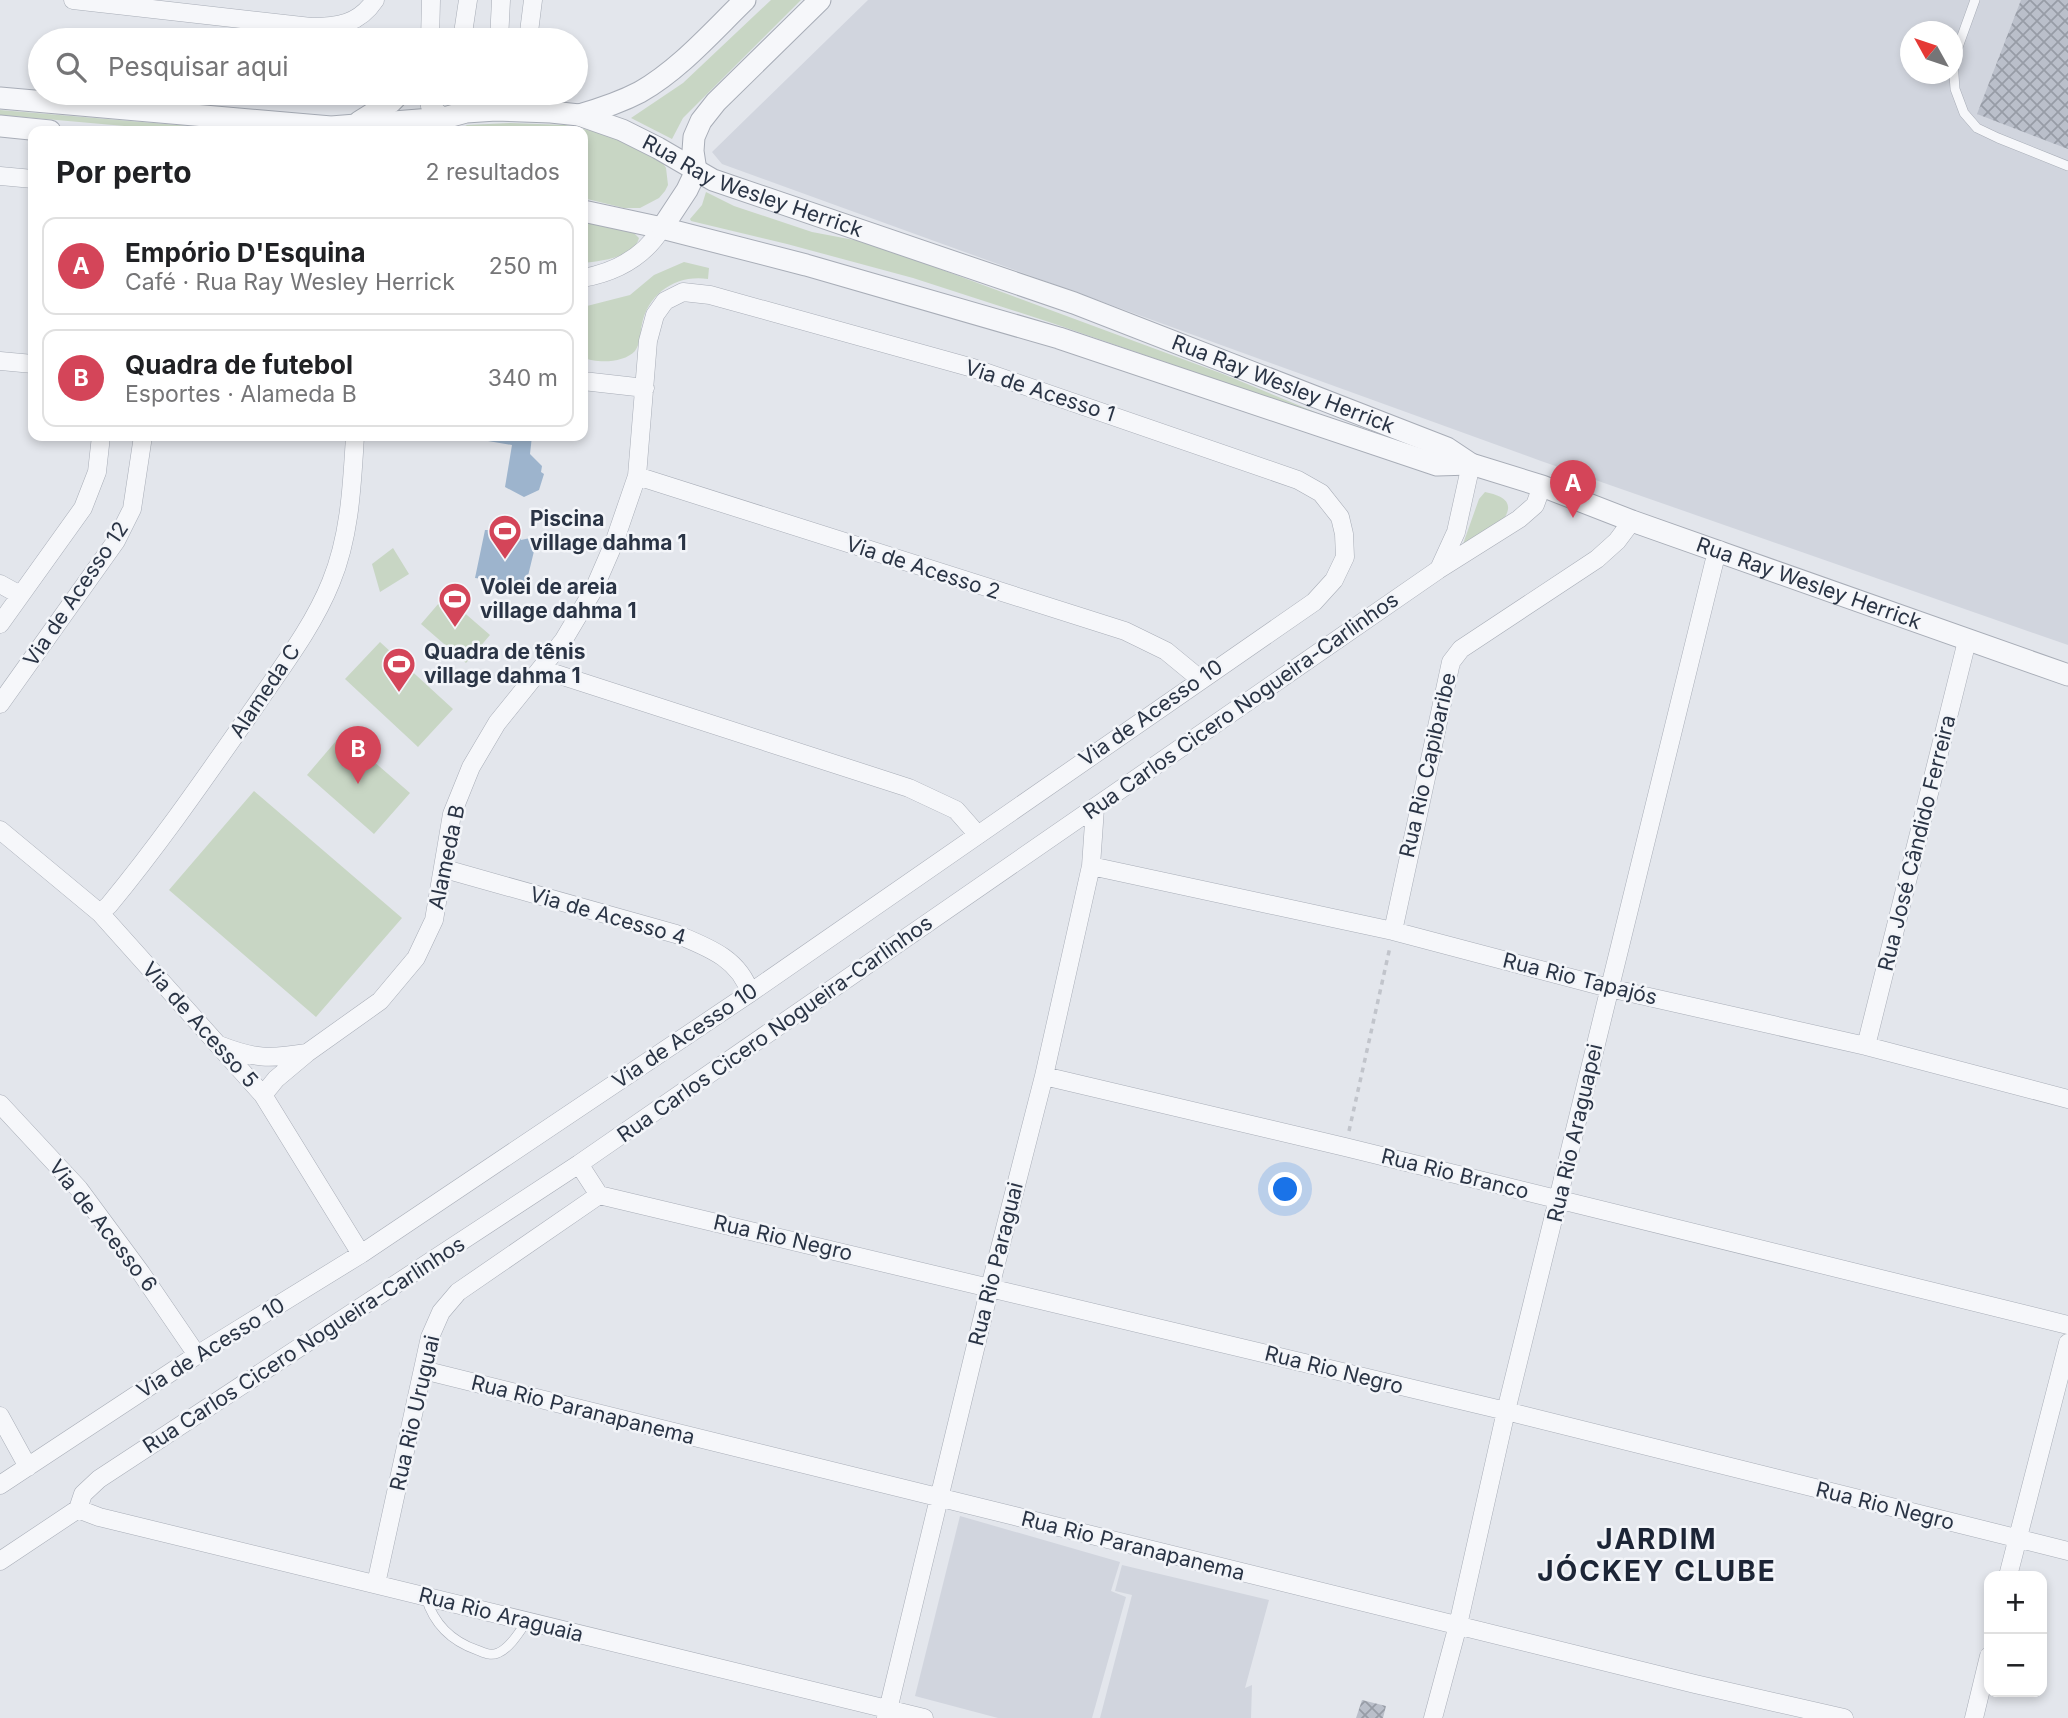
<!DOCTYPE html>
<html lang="pt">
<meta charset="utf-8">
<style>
:root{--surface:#fff;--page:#f6f6f6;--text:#202124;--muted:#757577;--line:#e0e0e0;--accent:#d44559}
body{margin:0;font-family:Inter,sans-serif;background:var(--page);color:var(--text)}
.controls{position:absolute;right:21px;bottom:21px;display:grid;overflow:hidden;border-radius:14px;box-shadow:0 4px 10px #0003}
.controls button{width:63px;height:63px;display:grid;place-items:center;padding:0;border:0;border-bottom:2px solid var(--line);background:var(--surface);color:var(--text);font:35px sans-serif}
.compass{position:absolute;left:1900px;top:21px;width:63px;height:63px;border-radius:50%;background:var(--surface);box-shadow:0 4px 10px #0003;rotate:310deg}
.you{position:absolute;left:1286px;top:1190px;width:24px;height:24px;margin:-18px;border:5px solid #fff;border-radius:50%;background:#1a73e8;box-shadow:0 0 0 10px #1a73e833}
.badge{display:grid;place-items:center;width:46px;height:46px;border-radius:50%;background:var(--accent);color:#fff;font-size:23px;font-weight:700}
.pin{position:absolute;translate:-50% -58px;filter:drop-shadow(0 2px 4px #0008)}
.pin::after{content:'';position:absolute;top:37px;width:24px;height:21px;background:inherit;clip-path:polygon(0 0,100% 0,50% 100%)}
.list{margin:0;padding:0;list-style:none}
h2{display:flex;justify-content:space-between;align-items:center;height:91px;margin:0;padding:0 28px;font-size:30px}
h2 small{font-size:23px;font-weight:400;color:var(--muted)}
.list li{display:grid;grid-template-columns:46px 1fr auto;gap:21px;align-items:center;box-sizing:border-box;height:98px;margin:0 14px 14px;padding:0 14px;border:2px solid var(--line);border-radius:14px}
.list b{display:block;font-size:26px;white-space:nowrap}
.list p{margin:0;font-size:23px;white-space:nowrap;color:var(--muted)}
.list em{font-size:23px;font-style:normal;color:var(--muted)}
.icon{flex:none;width:38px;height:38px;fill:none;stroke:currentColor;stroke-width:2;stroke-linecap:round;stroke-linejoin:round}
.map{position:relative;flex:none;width:2068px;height:1718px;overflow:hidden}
.search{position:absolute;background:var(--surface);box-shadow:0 4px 10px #0003;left:28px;top:28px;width:560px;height:77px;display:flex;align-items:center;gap:18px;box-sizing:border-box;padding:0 24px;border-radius:38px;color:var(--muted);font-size:26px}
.panel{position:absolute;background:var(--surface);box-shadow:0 4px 10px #0003;left:28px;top:126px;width:560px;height:315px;border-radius:14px}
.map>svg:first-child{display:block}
.built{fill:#d1d5de;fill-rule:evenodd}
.green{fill:#c8d6c4}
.water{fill:#9db4cd}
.building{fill:url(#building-cross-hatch)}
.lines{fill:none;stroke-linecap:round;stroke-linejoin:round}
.service-casing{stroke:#a8adb7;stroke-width:10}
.minor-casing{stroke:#a8adb7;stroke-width:19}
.tertiary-casing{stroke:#a8adb7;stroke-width:23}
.path{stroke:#c1c4cb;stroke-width:3.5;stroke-dasharray:5 5;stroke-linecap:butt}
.service{stroke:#f6f7fa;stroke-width:9}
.minor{stroke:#f6f7fa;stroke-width:18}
.tertiary{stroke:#f6f7fa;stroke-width:21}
.labels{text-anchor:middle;stroke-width:5;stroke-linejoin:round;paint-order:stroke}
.street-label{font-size:21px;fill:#2a3445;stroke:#f3f5f9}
.poi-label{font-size:21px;font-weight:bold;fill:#2a3445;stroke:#f3f5f9;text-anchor:start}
.district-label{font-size:28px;font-weight:bold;letter-spacing:2px;fill:#1c2536;stroke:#f3f5f9}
</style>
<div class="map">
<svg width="2068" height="1718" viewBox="0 0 2068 1718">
<defs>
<pattern id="building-cross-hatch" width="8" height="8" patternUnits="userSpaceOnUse" patternTransform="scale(1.75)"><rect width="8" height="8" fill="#babfca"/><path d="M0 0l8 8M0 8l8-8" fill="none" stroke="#979ca6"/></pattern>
</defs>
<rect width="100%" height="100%" fill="#e3e6ec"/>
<path class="built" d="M868,0H2068V645L1541,461L722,164L712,152ZM1910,32H1952V74H1910Z
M960,1516L1120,1562L1111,1591L1126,1597L1092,1718H998L915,1696Z
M1122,1565L1269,1600L1245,1688L1252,1685L1251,1718H1100L1132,1595L1115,1591Z"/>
<path class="green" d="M771,0H801L683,118L672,139L631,118L683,83Z
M431,93H522L518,98L446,105L439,103Z
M0,110L249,131H181L0,115Z
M510,123L565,125L592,131L626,141L661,160L666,168L668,185L665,191L659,198L640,208H624L583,198V131H456L467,125Z
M706,192L734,206L812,232L870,243L1223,374L1332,419L1441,454L1440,457L1052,323L913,278L787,244L691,221L690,219L702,205Z
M583,221L632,231L639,238C634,258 600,261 583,263Z
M684,262L709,268L708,279C677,274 648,293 642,324C640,332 641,343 635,351C624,363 596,364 583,357V307L630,295L654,275Z
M1485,492C1499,495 1515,500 1505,517L1468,545L1463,544L1479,499Z
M393,548L409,574L380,592L372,564Z
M445,596L490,635L466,663L421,624Z
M380,642L453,709L418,747L345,679Z
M342,734L410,793L374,834L307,775Z
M254,791L402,918L316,1017L169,890Z"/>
<path class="water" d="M483,436H532L530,454L542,466L541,472L544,474L539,490L524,497L505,487L512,445L488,441Z
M485,530H519L521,540L530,538L536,543L526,584L475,578Z"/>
<path class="building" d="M2021,0H2068V149L1977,114Z
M1362,1700L1386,1706L1383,1718H1356Z"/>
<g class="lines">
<defs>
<path id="service" d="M1975,0L1953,61L1955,89L1964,113L1977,128L1998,138L2068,166
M426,1598C434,1624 451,1641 477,1650C485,1653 490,1656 498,1653C510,1648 520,1631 527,1621"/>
<path id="minor" d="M73,0L311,27C338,27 359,24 375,0
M430,40L431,0
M462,40L468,0
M499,40L501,0
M528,40L533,0
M427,93L430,106L444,118
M531,93L535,111
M0,176L33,179
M583,278C616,272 644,257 662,228
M0,361L33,364
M583,381L645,388
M637,476L1125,631L1166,651L1200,679
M1440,567L1456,532L1471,464
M0,584L20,595
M0,624L83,508L97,472L101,436
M541,669L909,788L956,810L978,835
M0,704L116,541L132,509L143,436
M0,830L100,913L263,1095L361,1254
M1091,866L1393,931L1609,988L1866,1046L2068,1099
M445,869L676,934C707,947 739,958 750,993
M100,913L109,905C161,842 207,775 254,708C281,668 313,627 331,582C350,536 352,485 355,436
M1393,931L1451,662L1461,649L1597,559L1617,541L1632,521
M219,1045C255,1059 269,1059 307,1053
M1866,1046L1967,641
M1044,1076L1345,1147L2068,1325
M0,1104L79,1189L141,1273L197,1355
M579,1164L599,1195
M599,1195L1506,1411L2068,1551
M423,1370L1695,1684L1844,1718
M0,1416L28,1467
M0,1485L197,1355L361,1254L750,993L1314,602L1334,580L1345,557L1344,534L1340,517L1321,493L1298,480L973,368L710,295L683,292L665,301L655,315L648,341L637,476L614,543L594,589L563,641L497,723L471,767L452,814L434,920L416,958L380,1001L307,1053L276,1079L263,1095
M78,1509L99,1517L924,1718
M0,1561L78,1509L83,1494L99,1479L579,1164L1438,570L1519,519L1535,505L1542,486
M2008,1576L2068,1343
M376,1584L430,1337L441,1312L458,1292L599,1195
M886,1718L990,1287L1044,1076L1091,866L1095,808
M1433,1718L1458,1625L1506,1411L1714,563L1719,550
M1974,1718L1989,1656"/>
<g id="tertiary">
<path id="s1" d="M0,98L331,127L444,118L466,112L496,110L551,112L579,115L622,130L658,148L713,180L1074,303L1447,448L1471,464L1542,486L1632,521L2068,675"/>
<path d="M579,115C600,109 621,102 640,92C680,69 712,32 745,0"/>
<path d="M359,122L391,102L400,93"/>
<path d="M0,126L50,131"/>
<path d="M583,211L662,228L806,265L1059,338L1437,465L1471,464"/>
<path d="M662,228L687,190L696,171L693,151L694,137L701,121L716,102L820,0"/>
</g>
</defs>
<use href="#service" class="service-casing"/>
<use href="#minor" class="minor-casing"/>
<use href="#tertiary" class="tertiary-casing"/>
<path class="path" d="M1349,1131L1390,947"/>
<use href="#service" class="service"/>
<use href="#minor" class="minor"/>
<use href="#tertiary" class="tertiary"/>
</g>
<defs>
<symbol id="stadium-pin" viewBox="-11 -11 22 30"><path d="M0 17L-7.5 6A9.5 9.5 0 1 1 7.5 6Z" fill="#d44559" stroke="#f3f5f9"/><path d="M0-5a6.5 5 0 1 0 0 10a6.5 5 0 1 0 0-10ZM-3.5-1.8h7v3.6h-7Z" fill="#fff"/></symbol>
</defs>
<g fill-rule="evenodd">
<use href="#stadium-pin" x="486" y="512" width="38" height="52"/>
<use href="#stadium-pin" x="436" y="580" width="38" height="52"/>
<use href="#stadium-pin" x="380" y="645" width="38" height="52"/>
</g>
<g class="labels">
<g class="street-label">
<text dy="7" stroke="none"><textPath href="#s1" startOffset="770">Rua Ray Wesley Herrick</textPath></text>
<text dy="7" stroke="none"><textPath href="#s1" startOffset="1337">Rua Ray Wesley Herrick</textPath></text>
<text transform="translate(1040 391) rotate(18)" y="7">Via de Acesso 1</text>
<text transform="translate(923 568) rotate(18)" y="7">Via de Acesso 2</text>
<text dy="7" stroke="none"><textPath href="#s1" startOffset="1900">Rua Ray Wesley Herrick</textPath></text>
<text transform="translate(76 594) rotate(-56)" y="7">Via de Acesso 12</text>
<text transform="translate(265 691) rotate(-56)" y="7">Alameda C</text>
<text transform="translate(1241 706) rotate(-35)" y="7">Rua Carlos Cicero Nogueira-Carlinhos</text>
<text transform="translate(1151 713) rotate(-35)" y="7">Via de Acesso 10</text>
<text transform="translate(1428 765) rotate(-77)" y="7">Rua Rio Capibaribe</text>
<text transform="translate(1917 843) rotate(-76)" y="7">Rua José Cândido Ferreira</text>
<text transform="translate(447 857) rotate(-78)" y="7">Alameda B</text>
<text transform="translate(608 916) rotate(16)" y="7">Via de Acesso 4</text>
<text transform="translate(1580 979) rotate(14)" y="7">Rua Rio Tapajós</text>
<text transform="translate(200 1025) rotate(48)" y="7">Via de Acesso 5</text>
<text transform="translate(775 1029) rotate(-35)" y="7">Rua Carlos Cicero Nogueira-Carlinhos</text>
<text transform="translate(685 1036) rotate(-34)" y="7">Via de Acesso 10</text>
<text transform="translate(1575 1133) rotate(-77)" y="7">Rua Rio Araguapei</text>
<text transform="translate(1455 1174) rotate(14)" y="7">Rua Rio Branco</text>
<text transform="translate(103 1226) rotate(52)" y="7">Via de Acesso 6</text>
<text transform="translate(783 1238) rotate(13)" y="7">Rua Rio Negro</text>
<text transform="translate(996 1264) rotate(-76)" y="7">Rua Rio Paraguai</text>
<text transform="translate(304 1345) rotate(-33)" y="7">Rua Carlos Cicero Nogueira-Carlinhos</text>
<text transform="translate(211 1348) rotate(-32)" y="7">Via de Acesso 10</text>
<text transform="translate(1334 1370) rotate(14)" y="7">Rua Rio Negro</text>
<text transform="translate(583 1410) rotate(14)" y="7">Rua Rio Paranapanema</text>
<text transform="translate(415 1413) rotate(-77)" y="7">Rua Rio Uruguai</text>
<text transform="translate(1885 1506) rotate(14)" y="7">Rua Rio Negro</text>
<text transform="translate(1133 1546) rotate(14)" y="7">Rua Rio Paranapanema</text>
<text transform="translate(501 1615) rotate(14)" y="7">Rua Rio Araguaia</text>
</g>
<g class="poi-label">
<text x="530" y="526">Piscina<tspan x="530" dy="24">village dahma 1</tspan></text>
<text x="480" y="594">Volei de areia<tspan x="480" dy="24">village dahma 1</tspan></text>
<text x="424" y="659">Quadra de tênis<tspan x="424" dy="24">village dahma 1</tspan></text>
</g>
<g class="district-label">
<text x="1657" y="1549">JARDIM<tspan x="1657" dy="32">JÓCKEY CLUBE</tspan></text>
</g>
</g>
</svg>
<div class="controls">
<button>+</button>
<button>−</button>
</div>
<svg class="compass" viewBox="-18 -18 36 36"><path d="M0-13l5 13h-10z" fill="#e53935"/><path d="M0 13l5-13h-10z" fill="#757577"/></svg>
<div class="you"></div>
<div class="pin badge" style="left:1573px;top:518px">A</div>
<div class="pin badge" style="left:358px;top:784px">B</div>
<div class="search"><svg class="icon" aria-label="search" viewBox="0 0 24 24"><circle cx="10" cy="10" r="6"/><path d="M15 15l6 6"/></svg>Pesquisar aqui</div>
<section class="panel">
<h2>Por perto<small>2 resultados</small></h2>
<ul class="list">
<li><span class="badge">A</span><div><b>Empório D'Esquina</b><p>Café · Rua Ray Wesley Herrick</p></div><em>250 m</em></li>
<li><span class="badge">B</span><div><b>Quadra de futebol</b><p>Esportes · Alameda B</p></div><em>340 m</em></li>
</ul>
</section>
</div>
